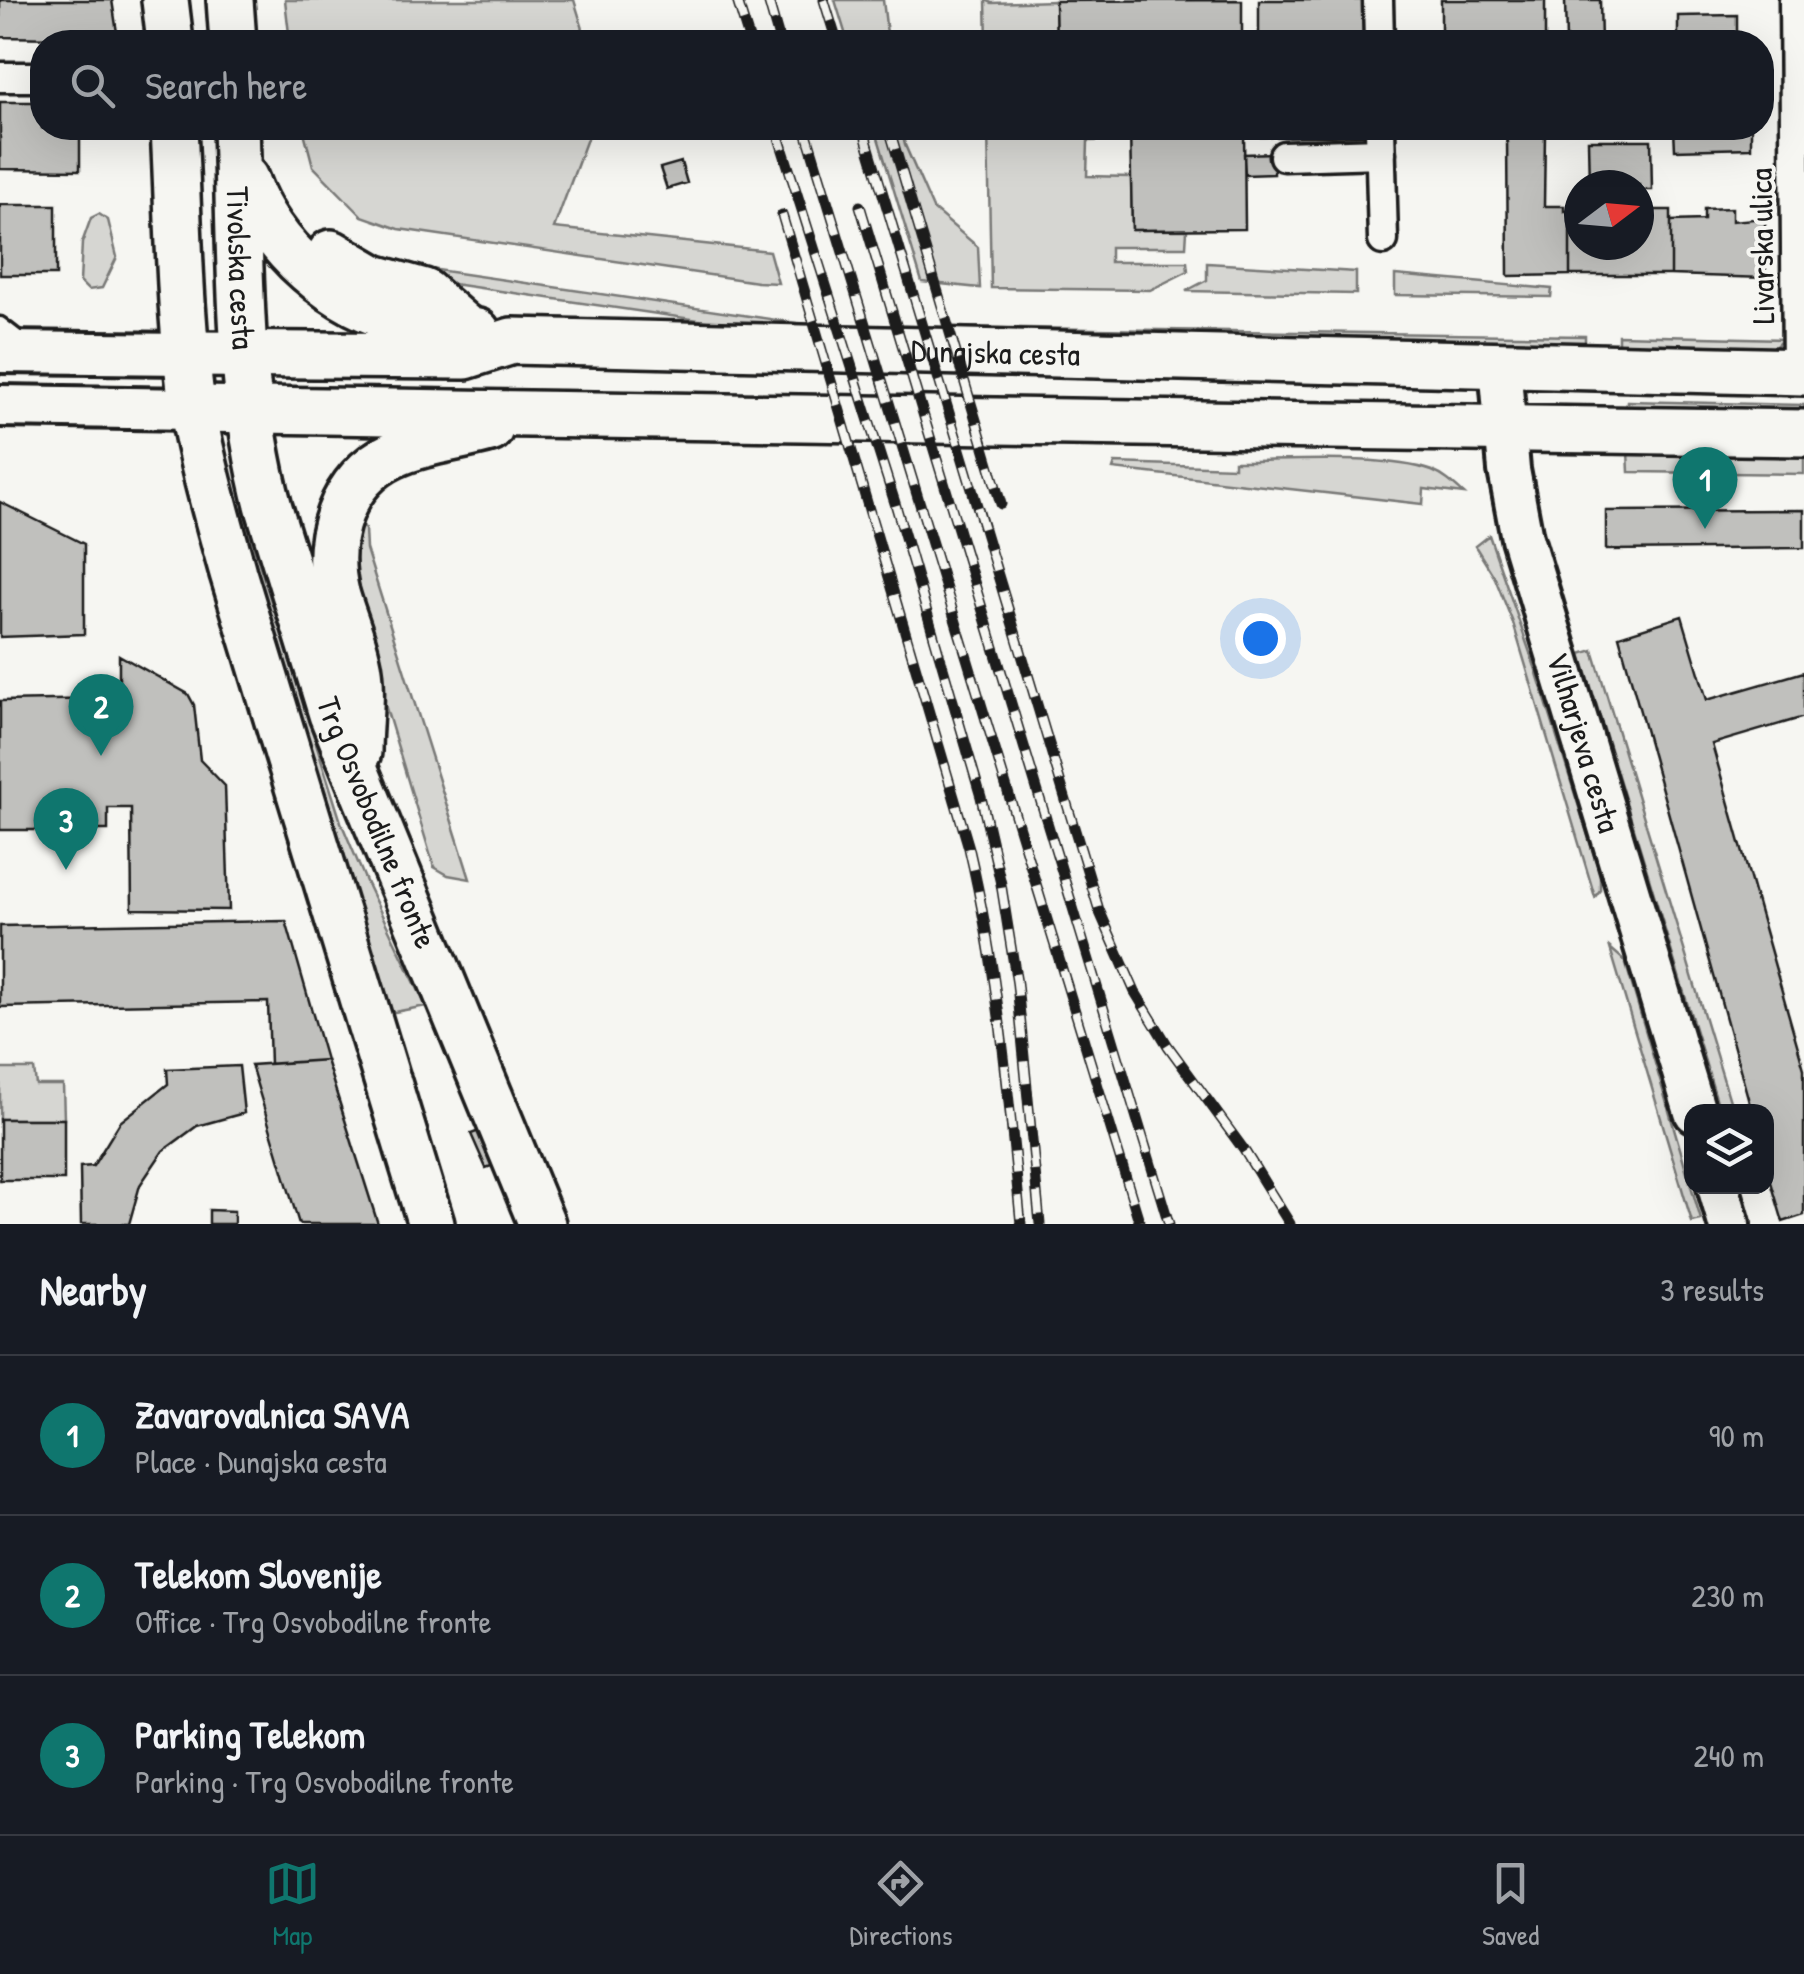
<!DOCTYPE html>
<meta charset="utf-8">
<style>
:root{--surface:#171b24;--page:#242831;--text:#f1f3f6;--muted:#9ea1a6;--line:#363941;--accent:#0f766e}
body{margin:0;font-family:"Patrick Hand",sans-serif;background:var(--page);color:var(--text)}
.controls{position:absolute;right:30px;bottom:30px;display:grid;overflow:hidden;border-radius:20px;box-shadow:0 10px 40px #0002}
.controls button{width:90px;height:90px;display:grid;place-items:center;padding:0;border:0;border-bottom:2px solid var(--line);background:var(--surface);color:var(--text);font:50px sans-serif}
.compass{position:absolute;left:1564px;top:170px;width:90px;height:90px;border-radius:50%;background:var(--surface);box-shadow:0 10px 40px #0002;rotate:74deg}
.you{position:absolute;left:1260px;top:638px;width:35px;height:35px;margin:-25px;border:8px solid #fff;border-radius:50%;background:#1a73e8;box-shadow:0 0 0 15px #1a73e833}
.badge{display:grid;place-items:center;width:65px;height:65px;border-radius:50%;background:var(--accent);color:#fff;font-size:32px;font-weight:700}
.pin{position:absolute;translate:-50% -82px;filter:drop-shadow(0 2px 5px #0008)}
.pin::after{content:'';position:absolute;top:52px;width:35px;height:30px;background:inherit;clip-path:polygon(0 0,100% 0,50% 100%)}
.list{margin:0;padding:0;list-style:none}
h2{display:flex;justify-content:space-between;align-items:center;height:130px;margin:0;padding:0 40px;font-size:42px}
h2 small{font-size:32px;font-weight:400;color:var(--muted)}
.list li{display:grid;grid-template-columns:65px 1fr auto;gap:30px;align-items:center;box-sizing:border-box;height:160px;padding:0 40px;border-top:2px solid var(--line)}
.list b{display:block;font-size:38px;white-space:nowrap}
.list p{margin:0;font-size:32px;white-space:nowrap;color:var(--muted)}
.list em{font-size:32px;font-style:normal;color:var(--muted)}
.icon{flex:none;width:55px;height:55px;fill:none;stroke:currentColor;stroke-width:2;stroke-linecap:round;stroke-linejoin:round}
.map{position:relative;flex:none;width:1804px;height:1224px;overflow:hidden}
.search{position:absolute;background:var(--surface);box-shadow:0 10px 40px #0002;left:30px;right:30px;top:30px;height:110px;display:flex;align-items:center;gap:25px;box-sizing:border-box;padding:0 35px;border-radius:40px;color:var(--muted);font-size:38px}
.sheet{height:610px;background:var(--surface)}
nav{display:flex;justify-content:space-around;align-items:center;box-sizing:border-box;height:140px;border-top:2px solid var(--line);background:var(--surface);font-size:28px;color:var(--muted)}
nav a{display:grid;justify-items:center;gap:5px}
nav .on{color:var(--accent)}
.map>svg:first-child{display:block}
.green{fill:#d6d6d2;stroke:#797977;stroke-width:2.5}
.building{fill:#c0c0bd;stroke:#1c1c1c;stroke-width:2.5}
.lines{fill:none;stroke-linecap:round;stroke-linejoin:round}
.lane-casing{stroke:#1c1c1c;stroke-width:21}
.street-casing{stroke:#1c1c1c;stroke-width:35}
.secondary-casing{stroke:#1c1c1c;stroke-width:48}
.primary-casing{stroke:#1c1c1c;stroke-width:52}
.lane{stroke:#f6f6f2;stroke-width:14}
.street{stroke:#f6f6f2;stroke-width:28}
.secondary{stroke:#f6f6f2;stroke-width:40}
.primary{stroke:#f6f6f2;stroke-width:45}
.rail-casing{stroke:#1c1c1c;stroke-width:11}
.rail{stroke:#f6f6f2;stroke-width:8;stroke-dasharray:22;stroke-linecap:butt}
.labels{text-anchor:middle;stroke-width:8;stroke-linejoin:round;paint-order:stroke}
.street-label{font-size:32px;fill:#1c1c1c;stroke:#f6f6f2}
</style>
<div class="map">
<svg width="1804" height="1224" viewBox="0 0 1804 1224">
<rect width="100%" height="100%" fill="#f6f6f2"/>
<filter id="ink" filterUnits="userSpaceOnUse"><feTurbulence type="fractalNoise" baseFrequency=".01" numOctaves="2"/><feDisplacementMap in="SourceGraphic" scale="20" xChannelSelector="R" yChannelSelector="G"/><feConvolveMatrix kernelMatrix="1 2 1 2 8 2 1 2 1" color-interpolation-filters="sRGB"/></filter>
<g filter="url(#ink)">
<path class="green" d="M285,0H574L587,42H290Z
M835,0H883L888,42H848Z
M986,0L992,3L1055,1L1056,42H987Z
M303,128H591L554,228L769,251L778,283L757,282L399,229L362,216L313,166Z
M875,128H901L905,145L933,209L978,247L980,288L922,282Z
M988,128H1130V140L1088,141L1087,176L1131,177L1132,230H1187L1186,247H1110V262H1187L1188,271L1150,290L991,288Z
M99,214L108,220L117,257L102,288L88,290L80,282L82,243L91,218Z
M1207,263L1356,272V294L1186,291L1207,280Z
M403,265L811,325L812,330L753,328L419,279Z
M1395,275L1552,289L1551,297L1395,295Z
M947,327L1585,336V349L948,334Z
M1618,335L1783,339L1771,351H1618Z
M1627,401L1804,405V413L1626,412Z
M1628,451L1804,452V474L1629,472Z
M1234,461C1286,461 1387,454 1432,471C1445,476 1454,485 1464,494L1424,489L1423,504L1113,469L1115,463L1234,467Z
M242,509L341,822L367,884L426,1006L389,1013L236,511Z
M351,520L365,529L366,549L470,879L448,875L434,867L348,582Z
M1489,535L1535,667L1600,874V890L1595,897L1513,623L1495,578L1475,546Z
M1593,650L1733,1111H1720L1581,654Z
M1610,948L1625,961L1701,1220L1692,1222Z
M0,1069H34L36,1085H63L64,1119H0Z"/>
<path class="building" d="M0,0H112L118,39L0,37Z
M1242,0V42H1056L1055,1Z
M1259,0H1367V42H1259Z
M1441,0H1545V42H1441Z
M1565,0H1600L1601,42H1566Z
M1737,15V42H1678V16Z
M0,102H42V128H80V170L0,169Z
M1130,128H1258V131L1244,132L1245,229L1132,230Z
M1260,128H1368L1369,135L1261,137Z
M1441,128H1545V132H1441Z
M1674,128H1751V148L1675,150Z
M1507,132H1545L1544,206H1564V211H1570V275L1508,276Z
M1588,140H1651L1652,190H1639V185H1589Z
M1274,153V174L1245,175L1244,154Z
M681,162L687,183L667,189L660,168Z
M0,205H56V275H0Z
M1732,208V221L1765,218L1766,278L1671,275V221L1704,220V209Z
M1579,210V245H1639V210H1671V275H1570V211Z
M0,502L84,544V634L0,637Z
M1804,510V548L1606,550V511Z
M1682,616L1707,700L1804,672V717L1712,744L1804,1069V1215L1783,1222L1766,1165V1112H1752L1619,636Z
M119,655L188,694L194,705L200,760L225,786L229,910L132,909L131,808H108V830H0V701L106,699V721L119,722Z
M286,921L326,1060L270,1064L268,1002L0,1007V926Z
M326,1060L378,1224H299L251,1065Z
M239,1066L244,1113L197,1126L163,1151L140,1185L129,1224H81L80,1167L93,1166L120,1122L168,1084L167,1069Z
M0,1119H64V1180H0Z
M479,1131L494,1165L486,1168L471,1134Z
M209,1210L234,1211V1224H209Z"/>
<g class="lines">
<defs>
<path id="lane" d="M0,325L22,342"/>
<path id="street" d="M1378,0L1379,42
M1794,0L1797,372
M0,77H42
M1380,128L1383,240
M1284,156L1381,153"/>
<g id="secondary">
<path d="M0,352L188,354"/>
<path id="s1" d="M1500,365L1509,470L1522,538L1695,1112"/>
<path d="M0,406L193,409"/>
<path d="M1718,1186L1729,1224"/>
</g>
<g id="primary">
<path d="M165,0L170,42"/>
<path d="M230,0L233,42"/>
<path d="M174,128C179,221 179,317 193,410C202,465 218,519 233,573L431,1224"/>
<path id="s2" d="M236,128C241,253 236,386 269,508L332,714L542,1224"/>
<path d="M245,179C271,249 334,305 407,322C430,328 454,326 477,332"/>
<path d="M331,253L374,278L424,292L466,329"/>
<path id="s3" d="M188,354L465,356L512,341L1804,372"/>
<path d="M193,409L1804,433"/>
<path d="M358,752C358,723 364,688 357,660C352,637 342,615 336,593C323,540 341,479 393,455C423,441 459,438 490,429"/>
</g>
</defs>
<use href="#lane" class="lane-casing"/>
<use href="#street" class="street-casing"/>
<use href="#secondary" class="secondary-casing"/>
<use href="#primary" class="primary-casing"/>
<use href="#lane" class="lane"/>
<use href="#street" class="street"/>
<use href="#secondary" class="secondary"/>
<use href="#primary" class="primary"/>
<defs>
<path id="rail" d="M737,0L750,42
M768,0L780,42
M824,0L837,42
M776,128L895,503L981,797L1001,884L1017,984L1040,1224
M805,128L1140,1224
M863,128L1099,910L1135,992L1168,1046L1244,1150L1290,1224
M889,128L1001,504
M860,206L1169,1224
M782,215L969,848C998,971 1009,1098 1021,1224"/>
</defs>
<use href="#rail" class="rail-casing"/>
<use href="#rail" class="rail"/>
</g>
</g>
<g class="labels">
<g class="street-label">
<text transform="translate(1762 246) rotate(-91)" y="11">Livarska ulica</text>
<text dy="11" stroke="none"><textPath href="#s2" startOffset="140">Tivolska cesta</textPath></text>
<text dy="11" stroke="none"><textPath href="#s3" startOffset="810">Dunajska cesta</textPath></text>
<text dy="11" stroke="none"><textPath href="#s1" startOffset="388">Vilharjeva cesta</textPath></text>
<text dy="11" stroke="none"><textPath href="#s2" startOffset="715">Trg Osvobodilne fronte</textPath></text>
</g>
</g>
</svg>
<div class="controls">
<button><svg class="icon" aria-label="layers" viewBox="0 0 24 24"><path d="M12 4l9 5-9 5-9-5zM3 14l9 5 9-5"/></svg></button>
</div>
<svg class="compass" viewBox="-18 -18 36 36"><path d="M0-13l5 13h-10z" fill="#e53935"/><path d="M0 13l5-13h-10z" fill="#9ea1a6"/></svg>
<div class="you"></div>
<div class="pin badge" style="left:1705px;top:529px">1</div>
<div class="pin badge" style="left:101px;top:756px">2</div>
<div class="pin badge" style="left:66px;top:870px">3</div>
<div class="search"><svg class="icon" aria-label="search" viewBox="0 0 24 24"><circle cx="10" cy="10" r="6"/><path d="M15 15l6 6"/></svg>Search here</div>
</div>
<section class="sheet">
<h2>Nearby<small>3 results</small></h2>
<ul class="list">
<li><span class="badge">1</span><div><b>Zavarovalnica SAVA</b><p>Place · Dunajska cesta</p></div><em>90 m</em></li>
<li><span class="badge">2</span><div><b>Telekom Slovenije</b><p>Office · Trg Osvobodilne fronte</p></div><em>230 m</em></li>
<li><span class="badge">3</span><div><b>Parking Telekom</b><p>Parking · Trg Osvobodilne fronte</p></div><em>240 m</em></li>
</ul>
</section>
<nav>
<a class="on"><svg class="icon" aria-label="map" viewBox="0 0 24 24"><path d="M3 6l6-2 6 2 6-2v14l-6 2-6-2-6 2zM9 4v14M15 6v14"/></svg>Map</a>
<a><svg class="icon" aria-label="directions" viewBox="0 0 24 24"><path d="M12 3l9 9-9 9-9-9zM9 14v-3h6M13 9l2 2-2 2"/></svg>Directions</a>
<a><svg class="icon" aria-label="saved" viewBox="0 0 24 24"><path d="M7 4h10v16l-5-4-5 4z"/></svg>Saved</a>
</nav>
